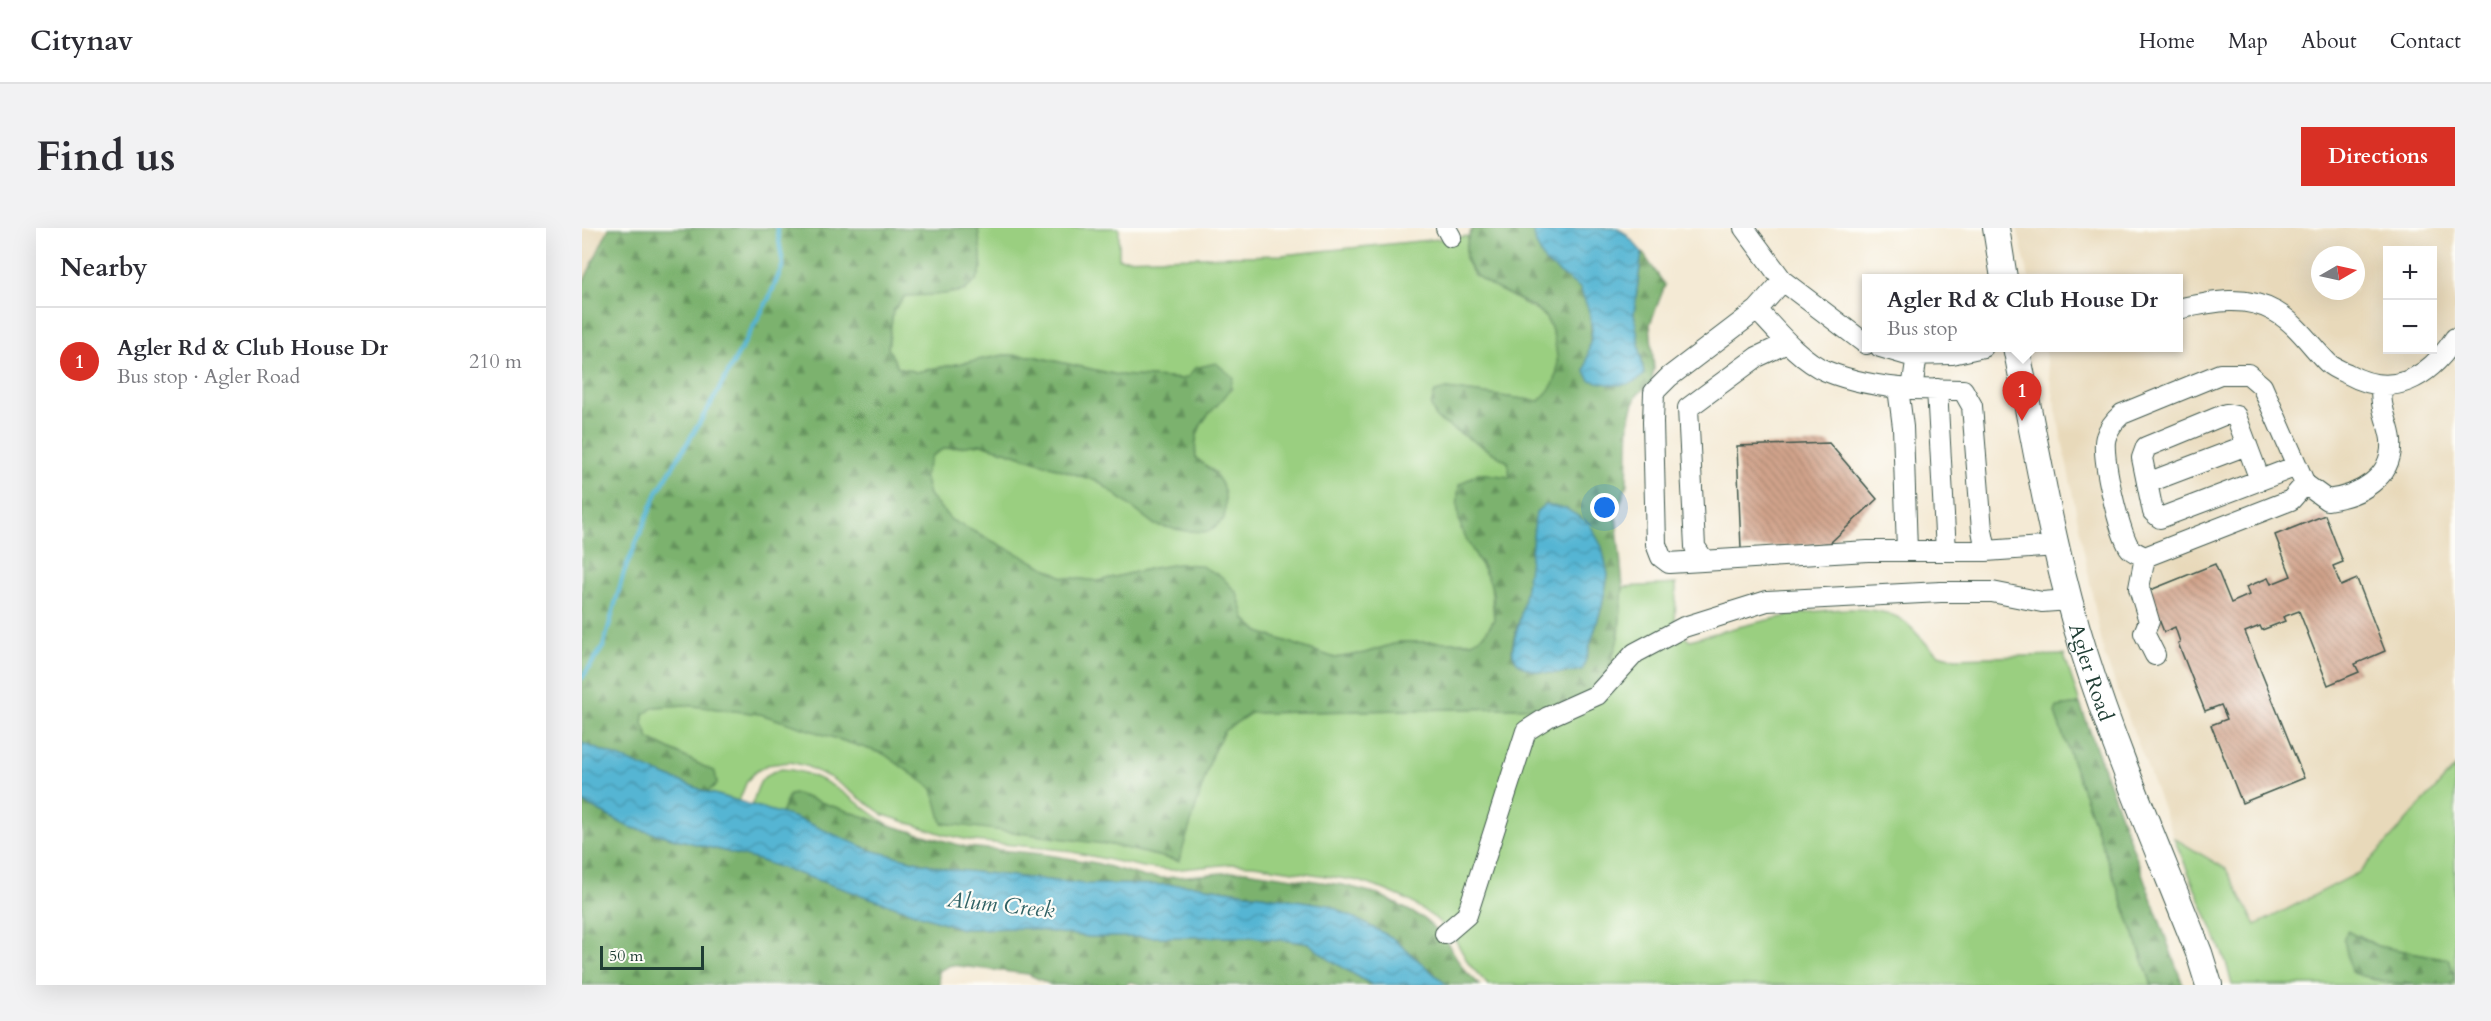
<!DOCTYPE html>
<meta charset="utf-8">
<style>
:root{--surface:#fff;--page:#f2f2f3;--text:#2b2b33;--muted:#7c7c81;--line:#e1e1e2;--accent:#d93025}
body{margin:0;font-family:Cardo,serif;background:var(--page);color:var(--text)}
.controls{position:absolute;right:18px;top:18px;display:grid;overflow:hidden;border-radius:0px;box-shadow:0 6px 24px #0002}
.controls button{width:54px;height:54px;display:grid;place-items:center;padding:0;border:0;border-bottom:2px solid var(--line);background:var(--surface);color:var(--text);font:30px sans-serif}
.compass{position:absolute;left:1729px;top:18px;width:54px;height:54px;border-radius:50%;background:var(--surface);box-shadow:0 6px 24px #0002;rotate:81deg}
.scale{position:absolute;left:18px;bottom:15px;width:104px;box-sizing:border-box;padding-left:6px;border:3px solid #1f3d34;border-top:0;font-size:16px;line-height:21px;white-space:nowrap;color:#1f3d34;-webkit-text-stroke:4px #fdfcf7;paint-order:stroke}
.you{position:absolute;left:1023px;top:280px;width:21px;height:21px;margin:-15px;border:4px solid #fff;border-radius:50%;background:#1a73e8;box-shadow:0 0 0 9px #1a73e833}
.badge{display:grid;place-items:center;width:39px;height:39px;border-radius:50%;background:var(--accent);color:#fff;font-size:20px;font-weight:700}
.pin{position:absolute;translate:-50% -50px;filter:drop-shadow(0 2px 3px #0008)}
.pin::after{content:'';position:absolute;top:32px;width:21px;height:18px;background:inherit;clip-path:polygon(0 0,100% 0,50% 100%)}
.popup{position:absolute;left:1280px;top:46px;width:321px;height:78px;box-sizing:border-box;display:grid;place-content:center;border-radius:0px;background:var(--surface);filter:drop-shadow(0 2px 4px #0005);font-size:20px;white-space:nowrap;color:var(--muted)}
.popup b{font-size:22px;color:var(--text)}
.popup::after{content:'';position:absolute;left:50%;top:100%;margin-left:-12px;border:12px solid transparent;border-top-color:var(--surface)}
.list{margin:0;padding:0;list-style:none}
h2{display:flex;justify-content:space-between;align-items:center;height:78px;margin:0;padding:0 24px;font-size:26px}
h2 small{font-size:20px;font-weight:400;color:var(--muted)}
.list li{display:grid;grid-template-columns:39px 1fr auto;gap:18px;align-items:center;box-sizing:border-box;height:108px;padding:0 24px;border-top:2px solid var(--line)}
.list b{display:block;font-size:22px;white-space:nowrap}
.list p{margin:0;font-size:20px;white-space:nowrap;color:var(--muted)}
.list em{font-size:20px;font-style:normal;color:var(--muted)}
.map{position:relative;flex:none;width:1873px;height:757px;overflow:hidden;border-radius:0px}
header{display:flex;align-items:center;gap:36px;box-sizing:border-box;height:84px;padding:0 30px;background:var(--surface);border-bottom:2px solid var(--line)}
header strong{font-size:28px}
nav{display:flex;gap:33px;margin-inline-start:auto;font-size:21px}
.intro{display:flex;align-items:center;justify-content:space-between;box-sizing:border-box;height:144px;padding:0 36px}
h1{margin:0;font-size:42px}
.button{padding:15px 27px;border-radius:0px;background:var(--accent);color:#fff;font-size:21px;font-weight:700}
main{display:flex;gap:36px;padding:0 36px}
aside{flex:1;background:var(--surface);border-radius:0px;box-shadow:0 6px 24px #0002}
.map>svg:first-child{display:block}
.built{fill:#e8d9ba;fill-rule:evenodd}
.grass{fill:#9acf80;stroke:#5c865a;stroke-width:1.5}
.forest{fill:url(#forest-firs);stroke:#4d7851;stroke-width:1.5;fill-rule:evenodd}
.water{fill:url(#water-waves);stroke:#3a7984;stroke-width:1.5}
.lines{fill:none;stroke-linecap:round;stroke-linejoin:round}
.stream{stroke:#55b5d3;stroke-width:4.5}
.building{fill:url(#building-back-hatch)}
.minor-casing{stroke:#3f574c;stroke-width:22}
.major-casing{stroke:#3f574c;stroke-width:28}
.minor{stroke:#fff;stroke-width:20}
.major{stroke:#fff;stroke-width:26}
.labels{text-anchor:middle;stroke-width:4.5;stroke-linejoin:round;paint-order:stroke}
.street-label{font-size:21px;fill:#1f3d34;stroke:#fdfcf7}
.water-label{font-size:22px;font-style:italic;fill:#2f6164;stroke:#fdfcf7}
</style>
<header>
<strong>Citynav</strong>
<nav><a>Home</a><a>Map</a><a>About</a><a>Contact</a></nav>
</header>
<div class="intro"><h1>Find us</h1><a class="button">Directions</a></div>
<main>
<aside>
<h2>Nearby<small></small></h2>
<ul class="list">
<li><span class="badge">1</span><div><b>Agler Rd &amp; Club House Dr</b><p>Bus stop · Agler Road</p></div><em>210 m</em></li>
</ul>
</aside>
<div class="map">
<svg width="1873" height="757" viewBox="0 0 1873 757">
<defs>
<pattern id="forest-firs" width="22" height="20" patternUnits="userSpaceOnUse" patternTransform="scale(1.5)"><rect width="22" height="20" fill="#7bb26e"/><path d="M5 1l3.5 6h-7zM16 11l3.5 6h-7z" fill="#64925b"/></pattern>
<pattern id="water-waves" width="16" height="10" patternUnits="userSpaceOnUse" patternTransform="scale(1.5)"><rect width="16" height="10" fill="#55b5d3"/><path d="M0 5q4-4 8 0t8 0" fill="none" stroke="#4694ac"/></pattern>
<pattern id="building-back-hatch" width="6" height="6" patternUnits="userSpaceOnUse" patternTransform="scale(1.5)"><rect width="6" height="6" fill="#d1a38b"/><path d="M-1 5l2 2M0 0l6 6M5-1l2 2" fill="none" stroke="#a98672"/></pattern>
</defs>
<rect width="100%" height="100%" fill="#fdfcf7"/>
<filter id="ink" filterUnits="userSpaceOnUse"><feTurbulence type="fractalNoise" baseFrequency=".0167" numOctaves="2"/><feDisplacementMap in="SourceGraphic" scale="12" xChannelSelector="R" yChannelSelector="G"/><feConvolveMatrix kernelMatrix="1 2 1 2 8 2 1 2 1" color-interpolation-filters="sRGB"/></filter>
<filter id="wash" filterUnits="userSpaceOnUse"><feTurbulence type="fractalNoise" baseFrequency=".008" numOctaves="4" result="noise"/><feDisplacementMap in="SourceGraphic" scale="24" xChannelSelector="R" yChannelSelector="G"/><feGaussianBlur stdDeviation="1.35" result="paint"/><feColorMatrix in="noise" values="0 0 0 0 0 0 0 0 0 0 0 0 0 0 0 0 0 1.4 0 .05"/><feComposite in="paint" operator="in"/></filter>
<g filter="url(#wash)">
<rect width="100%" height="100%" fill="#f4ead5"/>
<path class="built" d="M0,0H27L0,57Z
M1435,0H1873V539L1778,644L1674,697L1644,641L1592,610L1522,426L1462,120L1596,119V50H1447ZM1806,22H1850V122H1806ZM1738,27H1774V63H1738Z"/>
<path class="grass" d="M396,0H537V31L700,27L886,8L883,31L892,47L962,87L973,105L976,140L971,159L957,173L864,161L853,164L849,178L855,191L926,234L928,249L896,245L879,301L909,356L912,392L902,407L890,414H818L783,425L753,430L677,404L663,391L655,365L571,340L516,353L481,349L369,292L347,267L342,248L349,228L361,221L399,216L426,224L517,254L573,297L634,245L614,230C610,197 628,183 650,160L613,140L606,149L600,151L536,147L451,128L422,127L334,144L316,139L306,120L311,83L323,68L383,63L400,40Z
M1094,356L1093,404L1108,412C1158,398 1268,366 1315,389C1332,397 1341,417 1357,426C1361,428 1369,429 1374,430L1482,427L1498,476L1475,479L1473,485L1570,757H906L887,736L871,708L854,691L826,672L803,662L777,653L672,637L650,636L589,642L566,640L481,622L392,613L364,607L302,587L249,550L224,538L208,534L185,537L173,544L165,553L157,573L125,564L135,556L133,544L67,511L61,496L62,486L72,479L103,477L178,486L302,526L351,561L530,617L596,633L631,524L642,503L669,485L976,479L1036,411L1041,359Z
M1873,539V757H1868L1873,749L1866,731L1795,718L1777,707L1787,751L1835,757H1650L1644,734L1592,610L1644,641L1674,697L1778,644Z
M199,541C241,542 274,576 307,597L214,566L207,567L199,586L170,577C177,556 176,548 199,541Z"/>
<path class="forest" d="M27,0H396C397,12 400,26 399,38C397,72 348,66 323,68L311,83L306,120L316,139L334,144L422,127L450,128L536,147L600,151L606,149L613,140L634,135L651,149C647,181 608,183 614,230C640,250 647,258 642,291L626,304L604,303L573,297L517,254L426,224L399,216L361,221L349,228L342,248L347,267L369,292L481,349L516,353L571,340L596,336L617,337L639,348L655,365L663,391L677,404L753,430L783,425L818,414H890L902,407L912,392C911,380 913,365 908,354C890,314 870,306 877,257L896,245L928,249L926,234L855,191L849,178L853,164L864,161L957,173C972,158 977,150 975,129C973,114 972,102 963,89C946,67 879,59 884,21C885,13 886,7 891,0H951C956,26 963,34 984,49C988,52 996,56 999,61C1015,86 1008,116 1003,144L1062,146L1052,85L1060,24L1083,57L1068,96L1072,141L1069,155L1054,168L1047,192L1045,256L1034,288L1041,359L1036,411L1025,447L1003,470L976,479L669,485L642,503L631,524L597,633L530,617L360,595L351,561L302,526L178,486L103,477L72,479L62,486L61,496L67,511L133,544L135,556L125,564L4,517L0,515V57ZM1026,347L1020,378L1001,441C984,448 930,448 930,422C930,409 938,393 941,380Z
M1498,476L1601,757H1570L1473,485L1475,479Z
M214,566L307,597L384,619L460,626L514,635L563,649L582,650L663,643L761,657L796,666L843,691L863,711L882,742L898,757H865L809,709L747,677L611,657L503,656L365,641L288,622L199,586L207,567Z
M0,574L47,599L173,631L380,701L441,700L507,709H670L726,715L748,732L790,757H562L548,754L543,757H469L446,746L369,737L356,743L358,757H0Z
M1765,703L1795,718L1867,731L1873,749L1868,757C1835,757 1801,757 1769,744L1762,712Z"/>
<path class="water" d="M951,0H1035L1043,5L1060,24L1052,85L1062,147C1046,162 1027,157 1008,152L1003,144L1010,102L1007,83L998,60L963,34L954,16Z
M962,277L983,280L1007,295L1020,319L1026,347L1020,378L1001,441C984,448 936,448 931,426C929,417 935,403 937,394C946,358 949,321 954,284Z
M0,515L125,564L214,590L288,622L365,641L503,656L611,657L747,677L809,709L865,757H790L748,732L726,715L670,709H507L441,700L380,701L173,631L47,599L0,574Z"/>
<g class="lines">
<path class="stream" d="M0,450L21,419L42,344L75,265L130,174L187,70L201,37L195,0"/>
</g>
<g id="blocks">
<path class="building" d="M1247,215L1295,271L1248,315L1159,321L1155,218Z
M1743,287L1761,334L1751,338L1759,358L1775,351L1803,423L1773,436L1777,444L1746,457L1717,383L1701,389L1703,393L1680,402L1678,398L1663,404L1722,550L1660,575L1629,497L1645,491L1639,477L1623,483L1596,415L1598,414L1593,399L1582,404L1566,363L1633,336L1649,375L1667,367L1664,359L1686,350L1689,356L1709,348L1693,307Z"/>
</g>
</g>
<g filter="url(#ink)">
<use href="#blocks" fill-opacity="0" stroke="#3f574c" stroke-width="1.5"/>
<g class="lines">
<defs>
<path id="minor" d="M864,0L869,9
M1162,0L1201,53L1284,116
M1201,53L1175,82L1087,149L1072,164L1071,194L1074,316L1079,329L1087,335L1286,323H1404L1475,318
M1596,81C1629,74 1663,66 1694,84C1715,96 1729,118 1746,135C1751,140 1759,143 1766,146C1811,171 1847,150 1873,110
M1175,82C1193,101 1219,133 1244,143C1271,154 1301,159 1330,161
M1298,119L1325,127L1370,126L1401,119
M1335,127L1330,161L1381,162L1390,178L1400,302L1404,323
M1316,160L1321,199L1325,323
M1355,161L1364,323
M1678,252L1654,188L1644,186L1564,219L1560,230L1571,284L1578,290L1715,238
M1565,255L1665,217
M1723,256L1709,272L1563,329C1557,326 1550,324 1547,319C1537,303 1518,225 1524,209C1527,199 1533,192 1540,186L1638,146H1666L1680,158L1723,256L1745,272C1777,268 1812,250 1809,212C1808,201 1803,191 1801,180C1799,173 1799,165 1799,157
M1563,329L1557,360L1567,393L1562,405L1573,427
M1122,332L1113,319L1106,180L1175,129L1205,115
M863,706L885,687L944,503L966,489L1015,467L1053,425L1102,399L1185,373L1359,364H1410L1460,374L1488,372"/>
<g id="major">
<path d="M1414,0L1422,50"/>
<path id="s1" d="M1434,119C1455,222 1471,327 1503,427C1535,528 1578,626 1617,725L1627,757"/>
</g>
</defs>
<use href="#minor" class="minor-casing"/>
<use href="#major" class="major-casing"/>
<use href="#minor" class="minor"/>
<use href="#major" class="major"/>
</g>
</g>
<g class="labels">
<g class="street-label">
<text dy="7" stroke="none"><textPath href="#s1" startOffset="334">Agler Road</textPath></text>
</g>
<g class="water-label">
<text transform="translate(419 676) rotate(6)" y="8">Alum Creek</text>
</g>
</g>
</svg>
<div class="controls">
<button>+</button>
<button>−</button>
</div>
<svg class="compass" viewBox="-18 -18 36 36"><path d="M0-13l5 13h-10z" fill="#e53935"/><path d="M0 13l5-13h-10z" fill="#7c7c81"/></svg>
<div class="scale">50 m</div>
<div class="you"></div>
<div class="pin badge" style="left:1440px;top:193px">1</div>
<div class="popup"><b>Agler Rd &amp; Club House Dr</b>Bus stop</div>
</div>
</main>
